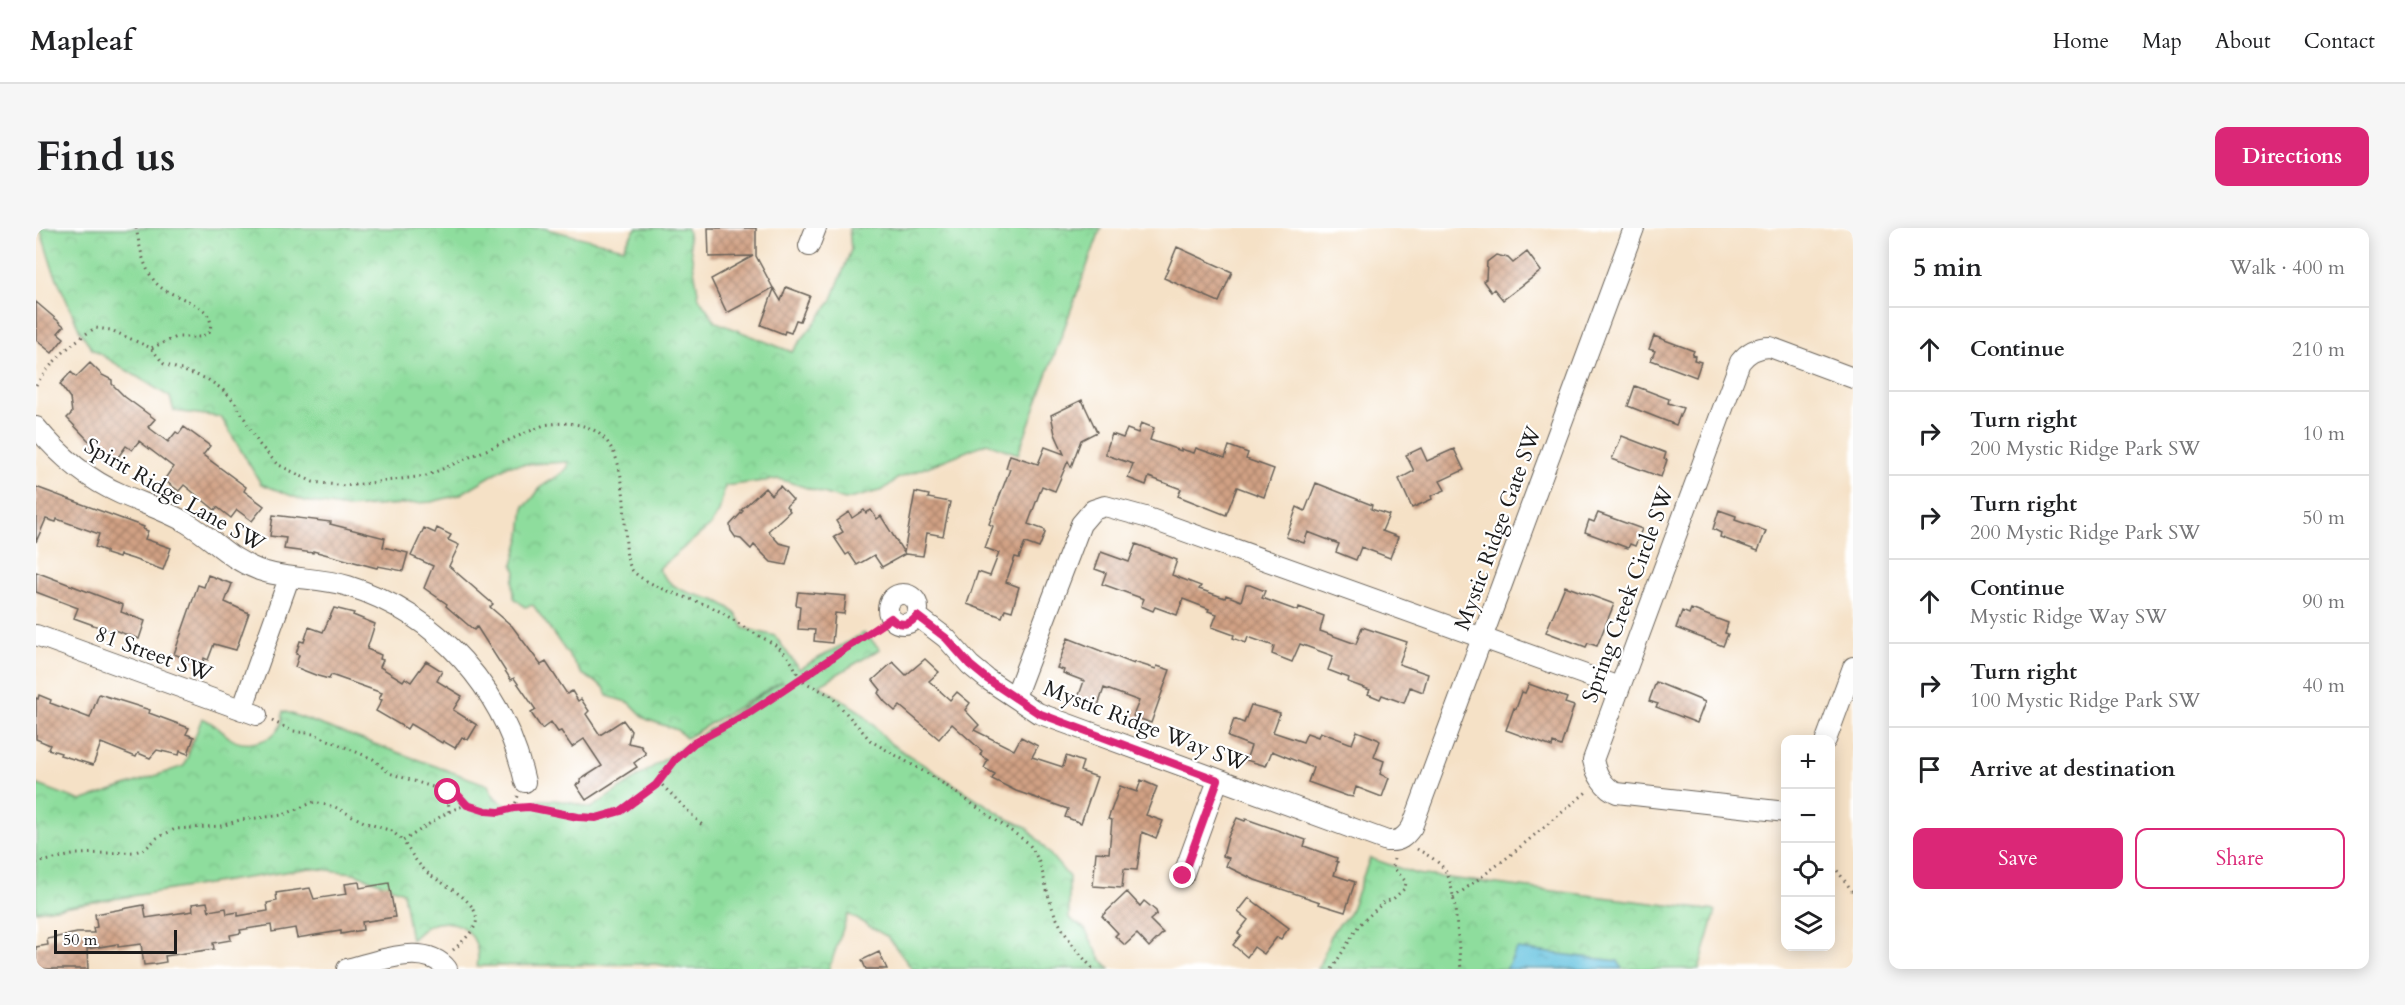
<!DOCTYPE html>
<meta charset="utf-8">
<style>
:root{--surface:#fff;--page:#f6f6f6;--text:#202124;--muted:#757577;--line:#e0e0e0;--accent:#db2777}
body{margin:0;font-family:Cardo,serif;background:var(--page);color:var(--text)}
.controls{position:absolute;right:18px;bottom:18px;display:grid;overflow:hidden;border-radius:12px;box-shadow:0 3px 15px #0003}
.controls button{width:54px;height:54px;display:grid;place-items:center;padding:0;border:0;border-bottom:2px solid var(--line);background:var(--surface);color:var(--text);font:30px sans-serif}
.scale{position:absolute;left:18px;bottom:15px;width:123px;box-sizing:border-box;padding-left:6px;border:3px solid #1c1c1c;border-top:0;font-size:16px;line-height:21px;white-space:nowrap;color:#1c1c1c;-webkit-text-stroke:4px #fff;paint-order:stroke}
.stop{position:absolute;width:18px;height:18px;margin:-14px;border:4px solid #db2777;border-radius:50%;background:#fff}
.stop.end{background:#db2777;border-color:#fff;box-shadow:0 2px 6px #0008}
.list{margin:0;padding:0;list-style:none}
h2{display:flex;justify-content:space-between;align-items:center;height:78px;margin:0;padding:0 24px;font-size:26px}
h2 small{font-size:20px;font-weight:400;color:var(--muted)}
.list li{display:grid;grid-template-columns:39px 1fr auto;gap:18px;align-items:center;box-sizing:border-box;height:84px;padding:0 24px;border-top:2px solid var(--line)}
.list b{display:block;font-size:22px;white-space:nowrap}
.list p{margin:0;font-size:20px;white-space:nowrap;color:var(--muted)}
.list em{font-size:20px;font-style:normal;color:var(--muted)}
.actions{display:flex;gap:12px;padding:18px 24px}
.actions a{flex:1;padding:14px 0;border:2px solid var(--accent);border-radius:12px;text-align:center;font-size:21px;color:var(--accent)}
.actions .main{background:var(--accent);color:#fff}
.icon{flex:none;width:33px;height:33px;fill:none;stroke:currentColor;stroke-width:2;stroke-linecap:round;stroke-linejoin:round}
.map{position:relative;flex:none;width:1817px;height:741px;overflow:hidden;border-radius:12px}
header{display:flex;align-items:center;gap:36px;box-sizing:border-box;height:84px;padding:0 30px;background:var(--surface);border-bottom:2px solid var(--line)}
header strong{font-size:28px}
nav{display:flex;gap:33px;margin-inline-start:auto;font-size:21px}
.intro{display:flex;align-items:center;justify-content:space-between;box-sizing:border-box;height:144px;padding:0 36px}
h1{margin:0;font-size:42px}
.button{padding:15px 27px;border-radius:12px;background:var(--accent);color:#fff;font-size:21px;font-weight:700}
main{display:flex;gap:36px;padding:0 36px}
aside{flex:1;background:var(--surface);border-radius:12px;box-shadow:0 3px 15px #0003}
.map>svg:first-child{display:block}
.park{fill:url(#park-crowns);stroke:#557c5c;stroke-width:1.5}
.water{fill:url(#water-ripples);stroke:#3e6e7e;stroke-width:1.5}
.building{fill:url(#building-cross-hatch)}
.lines{fill:none;stroke-linecap:round;stroke-linejoin:round}
.minor-casing{stroke:#686158;stroke-width:22}
.path{stroke:#686158;stroke-width:3;stroke-dasharray:1.5 4.5;stroke-linecap:butt}
.minor{stroke:#fff;stroke-width:20}
.route{stroke:#db2777;stroke-width:8}
.labels{text-anchor:middle;stroke-width:4.5;stroke-linejoin:round;paint-order:stroke}
.street-label{font-size:22px;fill:#1c1c1c;stroke:#fff}
</style>
<header>
<strong>Mapleaf</strong>
<nav><a>Home</a><a>Map</a><a>About</a><a>Contact</a></nav>
</header>
<div class="intro"><h1>Find us</h1><a class="button">Directions</a></div>
<main>
<div class="map">
<svg width="1817" height="741" viewBox="0 0 1817 741">
<defs>
<pattern id="park-crowns" width="20" height="18" patternUnits="userSpaceOnUse" patternTransform="scale(1.5)"><rect width="20" height="18" fill="#8edd9d"/><path d="M2 6a3 3 0 1 1 6 0M12 15a3 3 0 1 1 6 0" fill="none" stroke="#7abd87"/></pattern>
<pattern id="water-ripples" width="26" height="14" patternUnits="userSpaceOnUse" patternTransform="scale(1.5)"><rect width="26" height="14" fill="#60c1df"/><path d="M2 4q2-2 4 0t4 0M15 11q2-2 4 0t4 0" fill="none" stroke="#53a5bf"/></pattern>
<pattern id="building-cross-hatch" width="8" height="8" patternUnits="userSpaceOnUse" patternTransform="scale(1.5)"><rect width="8" height="8" fill="#d1a184"/><path d="M0 0l8 8M0 8l8-8" fill="none" stroke="#a9826b"/></pattern>
</defs>
<rect width="100%" height="100%" fill="#fff"/>
<filter id="ink" filterUnits="userSpaceOnUse"><feTurbulence type="fractalNoise" baseFrequency=".0167" numOctaves="2"/><feDisplacementMap in="SourceGraphic" scale="12" xChannelSelector="R" yChannelSelector="G"/><feConvolveMatrix kernelMatrix="1 2 1 2 8 2 1 2 1" color-interpolation-filters="sRGB"/></filter>
<filter id="wash" filterUnits="userSpaceOnUse"><feTurbulence type="fractalNoise" baseFrequency=".008" numOctaves="4" result="noise"/><feDisplacementMap in="SourceGraphic" scale="24" xChannelSelector="R" yChannelSelector="G"/><feGaussianBlur stdDeviation="1.35" result="paint"/><feColorMatrix in="noise" values="0 0 0 0 0 0 0 0 0 0 0 0 0 0 0 0 0 1.4 0 .05"/><feComposite in="paint" operator="in"/></filter>
<g filter="url(#wash)">
<rect width="100%" height="100%" fill="#f5e1c6"/>
<path class="park" d="M4,0H507L587,20L600,0H651L663,70L680,94L756,124L795,74L815,22L813,0H1065L982,226L951,215L861,251L847,262L809,272L743,251L689,258L683,284L674,298L622,341C646,376 672,360 698,384C703,388 705,395 708,400L739,408L763,441L828,405L844,421L783,457L825,484L855,516L972,591L991,599L1033,649V690L1049,701L1065,731L1074,741H876L852,709L812,686L793,741H648L620,736L441,738C447,709 423,686 394,697C387,700 380,707 375,712L367,664L318,645L274,640L0,683V556L45,573L148,538L166,490C178,495 184,502 194,510C209,521 236,514 245,497C246,493 246,487 247,483L452,557C456,571 471,581 485,579C490,578 494,574 499,573C516,569 539,575 555,580L746,453L650,510L641,502L610,491L594,475L571,468L568,459L546,446L497,377L489,379L478,370L477,353L480,344L477,336L485,307L488,278C498,273 500,262 508,257C517,251 524,248 532,239V234L473,237L423,267L395,274L311,280L269,273L225,256L185,189L138,183L134,169L56,121L44,103L16,39Z
M1334,630L1380,646L1680,683L1663,741H1282L1297,703L1313,686Z"/>
<path class="water" d="M1481,721L1582,733L1586,741H1470Z"/>
<g id="blocks">
<path class="building" d="M672,0H720V28L737,60L691,85L675,51L717,28L673,29Z
M1141,19L1196,44L1183,74L1128,50Z
M1491,24L1505,43L1467,72L1458,61L1455,64L1447,53L1450,51L1451,34L1460,27L1472,30L1477,35Z
M750,59L774,68L764,93L760,92L755,105L749,103L748,106L725,97L738,61L745,73Z
M0,74L28,98L22,105L28,110L16,125L0,112Z
M1618,108L1658,123L1656,127L1659,128L1658,132L1665,134L1660,149L1615,132L1619,123L1613,121Z
M54,135L66,147L76,152V156L89,169L119,191L112,199L132,214L140,204L143,206L148,199L174,218L167,227L210,259L208,263L228,278L216,293L201,282L195,290L181,279L179,282L148,257L143,263L128,252L137,239L103,213L96,222L90,218L80,232L52,212L31,190L36,185L34,170L24,156L35,144L40,149Z
M1599,158L1633,171L1632,175L1647,180L1640,197L1592,178Z
M1046,172L1061,204L1045,212L1035,239L1032,233L1019,263L1006,258L992,296L1009,302V305L1003,320L989,315L983,330L979,329L970,354L983,359L976,383L969,381L966,389L931,376L942,344L954,348L963,325L949,320L957,298L953,296L974,241L970,240L974,227L1002,236L1009,219L1028,226L1019,206L1015,187Z
M1105,195L1118,200L1114,212L1145,223V221L1158,225L1160,220L1189,230L1193,218L1212,225L1210,231L1238,241L1228,269L1201,259L1190,287L1142,268L1145,261L1113,249L1110,257L1092,250L1097,236L1070,227V223L1076,206L1087,210L1091,201L1102,205Z
M1586,208L1630,225L1628,231L1631,232L1625,249L1576,231Z
M1385,220L1391,233L1418,221L1428,242L1404,253L1409,262L1395,268L1396,271L1376,280L1363,251L1378,243L1370,227Z
M1280,255L1336,277L1335,281L1353,287L1346,303L1362,309L1354,330L1325,319L1320,332L1300,324L1303,316L1272,304L1268,315L1250,309L1261,279L1269,283Z
M744,258L757,272L750,278L754,283L732,303L743,315L755,318L750,337L735,334L718,317L715,321L705,311L700,310L695,303L694,297L707,283L705,282L729,260L735,267Z
M0,259L108,299L107,301L112,303L109,311L135,320L127,342L97,331L84,327L83,330L70,326V323L59,319L63,306L21,291L20,294L10,291L0,314Z
M879,264L893,267L892,270L914,274L907,308L891,305L887,328L869,326L846,339L838,327L821,337L813,325L810,327L798,309L807,304L800,293L813,284L816,290L828,282L830,285L835,282L841,291L845,288L868,325Z
M1683,282L1700,288L1699,292L1730,303L1722,323L1684,309L1685,305L1677,301Z
M1562,285L1606,301L1599,318L1594,316L1592,320L1549,304L1553,292L1558,294Z
M237,287L295,294L294,296L349,310L347,319L372,325L367,343L342,338L341,340L277,323V325L248,321L250,310L234,308Z
M388,300L399,305L401,300L415,307L412,312L423,317L413,338L457,376L454,379L476,398L505,437L510,434L531,466L536,463L542,473L545,471L553,483L550,486L564,507L587,492L595,503L592,515L605,518L610,526L598,535L601,539L550,572L540,557L545,554L544,552L566,538L548,511L536,519L525,503L522,504L515,494L506,501L495,485L500,482L478,450L475,452L441,399L438,402L410,378L411,376L388,360L397,338L375,328Z
M1100,316L1141,332L1136,347L1165,358L1163,361L1189,370L1190,367L1205,373L1210,357H1214L1229,363L1226,370L1262,383L1263,379L1288,388L1284,403L1320,416L1326,399L1371,414L1363,436L1392,446L1387,464L1374,459L1368,475L1346,467L1344,471L1332,466L1334,462L1312,454L1313,450L1292,442L1297,428L1264,416L1256,434L1236,426L1238,418L1212,409L1210,415L1197,410L1198,407L1176,399L1181,386L1172,383L1173,381L1147,371L1141,387L1119,379L1117,383L1105,378L1108,371L1066,356L1070,345L1059,341L1065,324L1093,334Z
M0,344L87,377L85,384L109,393L103,411L78,402L77,404L38,390L42,380L0,364Z
M172,347L196,356L189,374L213,385L200,422L178,416L172,432L168,430L166,437L138,426L162,357L168,359Z
M1529,358L1578,376L1561,418L1552,415L1550,419L1510,404Z
M762,364L810,368L808,386L799,385L796,415L778,413L779,402L762,401L764,378L760,377Z
M298,380L318,385L317,387L339,396L331,421L345,427L344,431L347,432L344,439L367,453L369,450L375,454L390,433L406,443L401,453L426,468L417,482L441,497L432,512L426,509L419,520L407,513L406,515L374,496L371,501L340,483L346,472L343,471L346,465L295,447L293,451L282,448L259,439L263,427L260,426L264,413L268,414L273,399L287,404Z
M1655,381L1692,395L1689,405L1692,406L1687,418L1640,400L1646,383L1653,386Z
M1032,410L1098,436V434L1120,441L1121,438L1134,442L1115,495L1097,488L1103,473L1068,460L1062,478L1042,470L1048,453L1027,445L1028,442L1021,440Z
M889,431L903,444L893,453L914,472L921,464L934,475L929,482L943,497L938,502L978,522L985,509L1002,518L996,529L1027,539L1030,528L1047,534L1044,543L1061,549L1045,595L1029,589L1032,581L980,563L956,551L959,546L948,540L952,532L944,527L946,523L916,496L903,511L864,478L859,483L849,474L842,465L845,462L837,452L857,434L870,447Z
M1620,454L1669,474L1661,495L1620,479L1622,476L1613,473Z
M1493,456L1531,470L1529,475L1538,478L1525,518L1517,515L1516,519L1470,502L1478,480L1480,481L1486,464L1489,465Z
M63,466L114,482L113,485L153,500L150,506L158,509L152,526L144,523L143,527L121,522L114,530L102,525L100,529L65,515L57,537L24,527L25,525L12,521L14,517L0,511V470L2,471L3,467L15,472L14,475L54,490Z
M1215,477L1244,485L1237,504L1267,514L1271,505L1282,509L1284,504L1316,516L1321,503L1341,511L1344,513L1338,529L1348,533L1344,546L1353,550L1346,569L1320,559L1317,569L1311,568L1272,554L1277,540L1236,523L1230,538L1210,532L1215,518L1192,509L1198,491L1208,495Z
M1105,552L1121,559L1110,587L1127,593L1120,610L1106,604L1101,642L1088,641L1086,660L1057,658L1060,624L1073,625L1076,592L1072,591L1084,558L1101,564Z
M1201,590L1209,593L1210,591L1270,612L1268,618L1301,630L1300,633L1302,634L1298,647L1319,654L1309,684L1283,676L1284,674L1219,652L1190,638L1193,630L1187,628L1192,609Z
M323,654L324,660L353,655L359,689L326,694L327,702L305,706V703L261,710L259,700L236,704L235,697L204,702L205,705L194,707L195,712L177,715L178,721L129,728L130,734L118,736L108,737L105,716L82,719V716L51,721L52,741H0V719L12,717L11,711L41,705H58L57,700L61,699L59,686L108,677L110,690L157,683L156,676L171,674L173,683L190,680L191,686L202,684V688L232,683L231,675L241,673L240,665L274,660L278,671L311,666L309,656Z
M1091,664L1104,678L1108,673L1120,683L1121,686L1114,692L1127,705L1113,719L1101,706L1089,717L1079,708L1082,705L1066,688Z
M1213,670L1253,700L1245,711L1241,709L1228,726L1218,719L1211,729L1197,717L1205,707L1202,705L1212,692L1202,684Z
M843,724L851,741H830L826,732Z"/>
</g>
</g>
<g filter="url(#ink)">
<use href="#blocks" fill-opacity="0" stroke="#686158" stroke-width="1.5"/>
<g class="lines">
<defs>
<path id="minor" d="M773,18L780,0
M0,199C23,227 51,251 85,266C108,276 130,283 151,295C178,311 191,330 223,342C252,352 283,349 312,358C403,386 469,463 489,554
M852 381a15 15 0 1 1 30 0a15 15 0 1 1-30 0Z
M881,388L910,410L934,437L951,451L1002,485L1351,613C1364,614 1369,609 1376,599L1598,0
M0,407L221,487
M979,469L1045,296L1057,282L1069,278L1109,289L1583,459
M206,482L253,350
M1790,512L1817,439
M1750,584L1581,565C1568,560 1560,546 1557,532L1704,134C1711,125 1721,119 1734,119L1817,150
M1147,648L1182,552
M311,741C340,734 389,713 411,741"/>
</defs>
<use href="#minor" class="minor-casing"/>
<path class="path" d="M100,0C104,19 107,41 121,56C136,72 184,75 173,105L164,109H141L115,120
M0,157C15,134 36,114 59,100L75,102L115,120L128,136L171,151L186,161L199,174L223,216L241,236L277,254L309,258L390,248L508,197C600,182 585,269 591,330C593,334 594,340 597,343C611,358 653,370 673,378C685,383 694,390 705,397C734,417 749,413 764,452L794,467L835,513L899,550L991,614C1007,632 1008,657 1016,679C1024,702 1041,723 1057,741
M236,493L257,503L278,506L337,531L353,545L412,564L413,585
M622,553L666,597
M412,564L421,566L431,577
M478,580C510,577 541,597 573,588C610,577 628,541 655,518C669,505 690,499 707,489C757,458 808,426 855,390
M1381,621C1391,627 1404,633 1410,644C1420,660 1422,720 1425,741
M1794,633L1817,664
M0,635L41,626L99,624L109,621L121,610L139,601L185,598L204,592L247,587L278,574L299,579L330,595L356,603L367,613
M1417,670L1472,629L1553,562
M417,722C425,715 434,707 439,698C449,675 405,656 393,646C381,636 375,625 367,613C381,605 418,576 432,578C454,580 453,587 478,580L482,568
M1296,741L1323,697L1348,674L1357,671L1369,660L1370,654L1357,639L1358,631"/>
<use href="#minor" class="minor"/>
</g>
</g>
<g class="lines" filter="url(#ink)">
<path class="route" d="M412,564L421,566L431,577L450,583L463,584L478,580L493,579L542,589L560,590L585,583L620,557L639,532L658,515L715,484L855,390C864,399 874,397 881,388L910,410L934,437L951,451L1002,485L1182,552L1147,648"/>
</g>
<g class="labels">
<g class="street-label">
<text transform="translate(139 266) rotate(30)" y="8">Spirit Ridge Lane SW</text>
<text transform="translate(1461 300) rotate(-70)" y="8">Mystic Ridge Gate SW</text>
<text transform="translate(1591 366) rotate(-70)" y="8">Spring Creek Circle SW</text>
<text transform="translate(118 425) rotate(20)" y="8">81 Street SW</text>
<text transform="translate(1110 497) rotate(21)" y="8">Mystic Ridge Way SW</text>
</g>
</g>
</svg>
<div class="controls">
<button>+</button>
<button>−</button>
<button><svg class="icon" aria-label="locate" viewBox="0 0 24 24"><circle cx="12" cy="12" r="6"/><path d="M12 2v4M12 18v4M2 12h4M18 12h4"/></svg></button>
<button><svg class="icon" aria-label="layers" viewBox="0 0 24 24"><path d="M12 4l9 5-9 5-9-5zM3 14l9 5 9-5"/></svg></button>
</div>
<div class="scale">50 m</div>
<div class="stop" style="left:412px;top:564px"></div>
<div class="stop end" style="left:1147px;top:648px"></div>
</div>
<aside>
<h2>5 min<small>Walk · 400 m</small></h2>
<ul class="list">
<li><svg class="icon" aria-label="ahead" viewBox="0 0 24 24"><path d="M12 20V5M6 11l6-6 6 6"/></svg><div><b>Continue</b></div><em>210 m</em></li>
<li><svg class="icon" aria-label="right" viewBox="0 0 24 24"><path d="M7 20v-9h11M14 6l5 5-5 5"/></svg><div><b>Turn right</b><p>200 Mystic Ridge Park SW</p></div><em>10 m</em></li>
<li><svg class="icon" aria-label="right" viewBox="0 0 24 24"><path d="M7 20v-9h11M14 6l5 5-5 5"/></svg><div><b>Turn right</b><p>200 Mystic Ridge Park SW</p></div><em>50 m</em></li>
<li><svg class="icon" aria-label="ahead" viewBox="0 0 24 24"><path d="M12 20V5M6 11l6-6 6 6"/></svg><div><b>Continue</b><p>Mystic Ridge Way SW</p></div><em>90 m</em></li>
<li><svg class="icon" aria-label="right" viewBox="0 0 24 24"><path d="M7 20v-9h11M14 6l5 5-5 5"/></svg><div><b>Turn right</b><p>100 Mystic Ridge Park SW</p></div><em>40 m</em></li>
<li><svg class="icon" aria-label="arrive" viewBox="0 0 24 24"><path d="M6 21V4h12l-3 4 3 4H6"/></svg><div><b>Arrive at destination</b></div></li>
</ul>
<div class="actions"><a class="main">Save</a><a>Share</a></div>
</aside>
</main>
